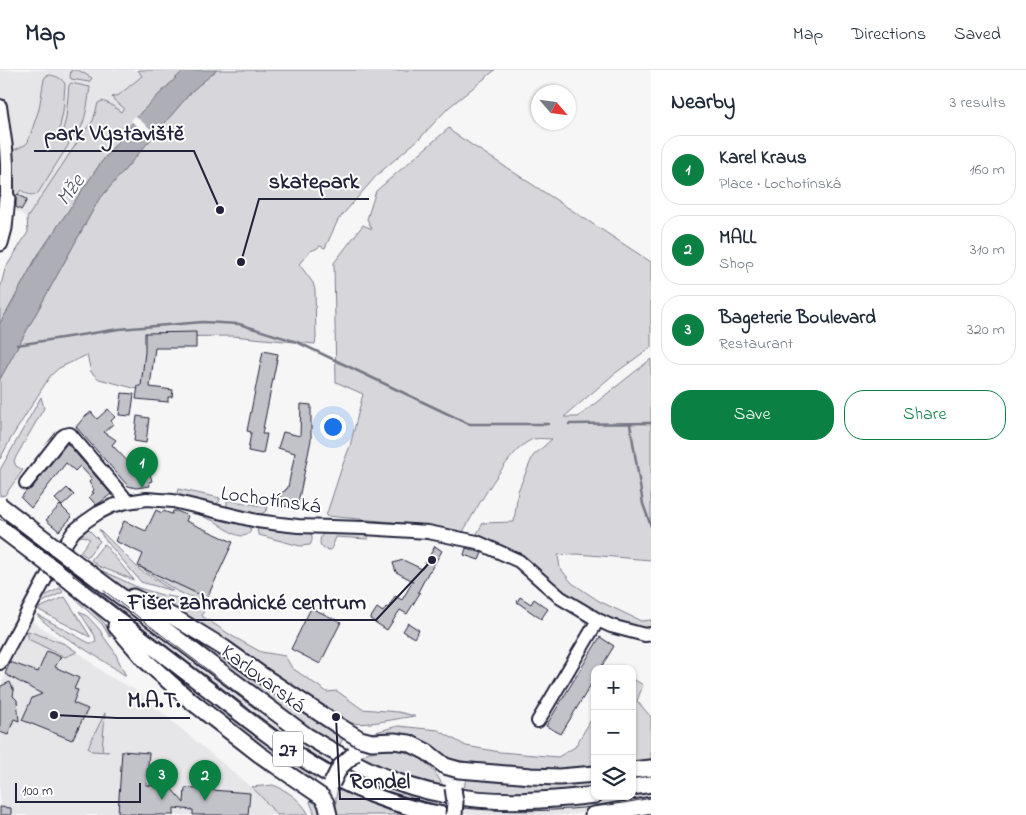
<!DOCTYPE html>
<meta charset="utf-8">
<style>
:root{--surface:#fff;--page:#f2f2f3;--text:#1f2937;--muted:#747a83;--line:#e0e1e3;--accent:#0b8043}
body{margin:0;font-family:"Indie Flower",sans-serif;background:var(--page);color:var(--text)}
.controls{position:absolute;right:15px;bottom:15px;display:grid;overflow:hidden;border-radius:10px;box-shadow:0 1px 4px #0004}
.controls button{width:45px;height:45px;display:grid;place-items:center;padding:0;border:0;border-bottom:1px solid var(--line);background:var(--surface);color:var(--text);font:25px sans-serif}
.compass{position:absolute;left:531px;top:15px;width:45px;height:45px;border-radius:50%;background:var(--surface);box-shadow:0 1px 4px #0004;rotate:118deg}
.scale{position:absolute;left:15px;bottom:12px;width:126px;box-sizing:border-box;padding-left:5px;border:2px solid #22223b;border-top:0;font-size:14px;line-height:18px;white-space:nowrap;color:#22223b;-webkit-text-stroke:4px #fff;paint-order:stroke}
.you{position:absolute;left:332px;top:356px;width:18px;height:18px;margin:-12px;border:4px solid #fff;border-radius:50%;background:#1a73e8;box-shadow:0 0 0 8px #1a73e833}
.badge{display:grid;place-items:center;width:32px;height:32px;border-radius:50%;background:var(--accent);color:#fff;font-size:16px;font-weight:700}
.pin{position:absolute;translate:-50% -41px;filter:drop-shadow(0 1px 2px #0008)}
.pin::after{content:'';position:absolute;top:26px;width:18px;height:15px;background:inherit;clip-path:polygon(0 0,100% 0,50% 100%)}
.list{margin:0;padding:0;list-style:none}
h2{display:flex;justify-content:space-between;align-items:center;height:65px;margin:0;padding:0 20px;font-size:21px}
h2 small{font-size:16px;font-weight:400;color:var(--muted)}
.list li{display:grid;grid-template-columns:32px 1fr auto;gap:15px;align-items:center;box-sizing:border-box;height:70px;margin:0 10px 10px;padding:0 10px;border:1px solid var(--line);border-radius:20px}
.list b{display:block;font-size:19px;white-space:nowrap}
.list p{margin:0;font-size:16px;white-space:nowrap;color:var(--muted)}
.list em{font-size:16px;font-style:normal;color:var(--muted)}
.actions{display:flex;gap:10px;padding:15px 20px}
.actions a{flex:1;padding:11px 0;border:1px solid var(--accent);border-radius:20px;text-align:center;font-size:18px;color:var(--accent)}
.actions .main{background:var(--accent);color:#fff}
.icon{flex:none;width:28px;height:28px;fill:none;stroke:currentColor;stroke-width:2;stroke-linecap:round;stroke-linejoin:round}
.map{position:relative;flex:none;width:651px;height:745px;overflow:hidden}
header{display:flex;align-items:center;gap:30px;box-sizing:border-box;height:70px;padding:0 25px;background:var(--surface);border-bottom:1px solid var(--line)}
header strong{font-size:24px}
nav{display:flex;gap:28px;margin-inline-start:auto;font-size:18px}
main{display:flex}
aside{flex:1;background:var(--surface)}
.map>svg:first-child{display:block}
.built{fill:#e6e6e9}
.green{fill:#d7d7db;stroke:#7c7c8b}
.water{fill:#aeaeb7;stroke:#767685}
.pier{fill:#f6f6f7}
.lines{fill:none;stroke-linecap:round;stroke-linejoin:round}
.stream{stroke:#767685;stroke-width:2.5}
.building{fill:#c2c2c9;stroke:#22223b}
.minor-casing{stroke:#22223b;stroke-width:16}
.major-casing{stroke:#22223b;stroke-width:19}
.minor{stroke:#fff;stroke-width:12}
.major{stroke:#fff;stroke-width:15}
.tram{stroke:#22223b;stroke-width:1}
.major-bridge-casing{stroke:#22223b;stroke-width:19;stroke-linecap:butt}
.major-bridge{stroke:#fff;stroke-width:15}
.labels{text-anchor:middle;stroke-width:4;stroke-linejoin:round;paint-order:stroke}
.shield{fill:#fff;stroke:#646476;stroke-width:1}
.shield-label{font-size:20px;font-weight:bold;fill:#22223b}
.street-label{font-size:21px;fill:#22223b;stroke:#fff}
.water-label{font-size:22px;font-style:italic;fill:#5a5a6d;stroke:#fff}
.leader{fill:none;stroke:#22223b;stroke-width:2}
.callout-dot{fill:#22223b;stroke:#fff;stroke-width:2}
.callout-label{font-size:22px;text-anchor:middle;font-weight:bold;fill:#22223b;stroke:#fff;stroke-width:4;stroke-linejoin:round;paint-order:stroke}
</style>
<header>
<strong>Map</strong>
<nav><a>Map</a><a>Directions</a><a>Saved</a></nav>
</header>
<main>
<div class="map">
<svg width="651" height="745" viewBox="0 0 651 745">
<rect width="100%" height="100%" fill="#f6f6f7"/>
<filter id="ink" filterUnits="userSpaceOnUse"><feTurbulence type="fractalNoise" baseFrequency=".02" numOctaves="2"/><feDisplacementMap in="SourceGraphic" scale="10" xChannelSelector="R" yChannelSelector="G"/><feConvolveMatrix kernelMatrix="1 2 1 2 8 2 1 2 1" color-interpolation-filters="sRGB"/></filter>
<g filter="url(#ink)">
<path class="built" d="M0,0H156L131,29L28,162L27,148L11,137L14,99H13L12,81L0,83Z
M0,439L306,671L414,720L597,729L613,726H632V722L651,719V732L607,740L566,745H475L458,743L391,728L299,682L0,453Z
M32,551L77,581L108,606L132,618L251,717L259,724L277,745H0V619L10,592Z"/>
<path class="green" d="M71,0H78L92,8L89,12L71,9L70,7Z
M138,0H184L141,42L100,94L36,188L9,238L0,253V219L5,199L28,162L27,148L86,59L93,51L98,33L102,31L110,34L121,42L124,38L114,30L112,27L119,25L142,6Z
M217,0H495L448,38L420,68L377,105L338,150L325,178L320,176L316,179L310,181L299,194L313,213L315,220L316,268L315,274L233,266L148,267L141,320L99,309L91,302L87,285L59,298L50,306L10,370L0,389V309L98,131L193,20Z
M50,5C56,6 62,8 65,14L63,42L59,61L62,66L67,70L69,74L38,123C31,127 27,124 21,120L11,134L14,99H13L12,81L25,75L28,72L39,39L44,9L46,6Z
M71,13L90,17C88,28 85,74 66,66L63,60L66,48L69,15Z
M449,58L452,62L651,192V277L614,304L564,347H578L651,289V490L577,484L558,485L560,498L572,513L599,531L641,551L651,550V558L643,559L608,547L567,525L520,484L477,464L483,453L514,452L518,421L533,386L552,369C546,369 535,367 529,371C507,383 476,439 463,462L414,454L326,446L343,394L350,376L363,324L336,312L334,193L363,155L372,159L367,149L376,121Z
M41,327L44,338L17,385L14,391L16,396L23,400L5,425L0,426V400Z
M178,419L220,428L219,432L216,435L181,427L177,423Z
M227,430L268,437L265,442L259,445L228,439L227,436Z
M199,443L247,454L251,461C242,474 226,458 216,452C210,449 203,448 199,443Z
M259,457L309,461C313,466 313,470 310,475L300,476L259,465L257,461Z
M88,459L100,471L87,487L80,482L90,469L83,466L79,467L78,466L85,460Z
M99,459L140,500L173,521L141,512L103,467Z
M326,460L369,465L368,469L336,467L331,480C330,480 324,479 323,478C317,474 321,464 326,460Z
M104,474L134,510L98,496L91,490Z
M138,496L207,528L203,531L178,522Z
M103,501L139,518L162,525L178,528L202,536L204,539L202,546L232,566L261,582L285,586L292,598L327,622L337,621L362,639L398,642L415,646C399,648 366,656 351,653C342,652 334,641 323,639L134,524L103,503Z
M60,518L63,522L39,534L43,527Z
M72,520L84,529L87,535L105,554L111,567L109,566L102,554L74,528L71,524Z
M65,527L90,566V567L39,540V538Z
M79,541L88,547L100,560L103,566L114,581L126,606C113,597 99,588 86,580C69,569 51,560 37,545H38L89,573H94L96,572L95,566Z
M155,545L172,551L344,667L339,676L332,673L300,652Z
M122,558L318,706L311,715L279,694L152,590Z
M28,561L65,574L77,582L65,587L28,569Z
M133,586L193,642L192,644L138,596Z
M633,609L643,615L637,631L651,647V689L632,691Z
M105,643L102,680L109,681L108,682L92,681L88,678L90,673Z
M595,643V695L543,700L472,695L469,692L450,689L434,678L417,669L378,666L372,663L398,656L438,660L466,676L500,682L558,687L575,677Z
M202,649L271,700L269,703L200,650Z
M378,680C409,678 429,688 443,716L402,705L361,687L367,683Z
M466,707L595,710V719L573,722L487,724L464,719Z
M273,715C287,720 302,731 309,745H277L259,724L251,717Z
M338,717L382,737L408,745H336V727Z
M312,726L316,728L324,745H315L310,732Z"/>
<path class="water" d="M184,0H217L193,20L98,131L0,309V253L9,238L36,188L100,94L141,42Z"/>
<path class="pier" d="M135,46L158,65L154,70L131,51Z"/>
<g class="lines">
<path class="stream" d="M17,275L119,259L203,252L239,254L297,272L469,354H548
M569,354L651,353
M630,354L643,434L651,456"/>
</g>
<path class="building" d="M18,124L27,130L21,140L16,137V126Z
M196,262V278H155L150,317L173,320L172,327H168V332L136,329L138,316H141L145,282V263Z
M263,281L278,284L262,364H267L263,384L248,381L251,362L247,361Z
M122,323L134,324L131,346L119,345Z
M301,334L311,335V370L297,438L283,436L284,431L280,430V426L281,423L285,421L286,419H287L288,417L295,383L278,378L283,362L300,366Z
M108,339L115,347L111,351L113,354L104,362L116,370L112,375L133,397L140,399L146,398L148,404H150L152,411L149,412L150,416L136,418L128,416L76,357L86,345V346L91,342L97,349Z
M137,346L149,348L146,373L134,371Z
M67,373L111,424L101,432L96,435L89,427L94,423L92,422L94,420L89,412L92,409L80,396L75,401L66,393L31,438L21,428L26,421L32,418Z
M67,418L74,425L62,436L55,429Z
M60,435L72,447L59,461L46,450Z
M156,440L162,443L163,441L172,444L173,441H177L188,446L186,451L233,472L207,528L138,496L143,484L115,471L124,451L146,461Z
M435,476L442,481L430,501H429L418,522L420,523L407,544L400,540L387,560L370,549L377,538L383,542L386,537L388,538L395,526L402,530L413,511L396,502L393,493L403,490L422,499Z
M466,478L482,483L479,490L464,485Z
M520,527L531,534L534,529L548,539L541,549L517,532Z
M311,538L341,552L320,594L291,579Z
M408,553L419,560L414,568L403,561Z
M600,567L614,576L600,599H595V608L561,664L546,656Z
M47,581L61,587L55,597L79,608L74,619L78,620L73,633L88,639L72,670L22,650L32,628L42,624L5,604L10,592L38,602Z
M10,612L14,621L13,626L17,630L19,651L14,649L8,665L0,662V619L1,616Z
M122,681L149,683L146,715L170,717L184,733L185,718L250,723L248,745H193V740L174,738V745H144L118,743Z
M0,737L11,738V745H0Z"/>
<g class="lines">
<defs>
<path id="minor" d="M0,36L6,78L7,94V128
M26,413L62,367L65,365L70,364L123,426L127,432
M0,593L61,480L74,461L85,452L98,443L112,436L127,432L147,429L173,431L257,451L280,454L298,456L364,458L428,462L477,472L519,491L561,528L598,550L611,556L645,565L651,564
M538,651L598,550"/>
<path id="major" d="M0,173L4,158L7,128
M75,492L307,666C350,692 396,717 447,725C496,734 545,731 595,725
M66,508C111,545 157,580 203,615C252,652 300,693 356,718C384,731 413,739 443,745
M133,527L172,546L224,578L263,606L339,656L360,669L372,672L394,671L409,673L427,682L445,696L459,700L531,706L559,707L595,704
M116,556L146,591L186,627L259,684L322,727L326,733L329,745
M632,700L651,698
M632,717L651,714
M593,745L651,735"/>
</defs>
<use href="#minor" class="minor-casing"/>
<use href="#major" class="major-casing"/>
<use href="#minor" class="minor"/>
<use href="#major" class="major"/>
<path class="tram" d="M0,449C66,499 131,551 197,601C240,634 282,669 329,696C358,713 391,725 423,733C500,745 575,743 651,728
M103,520L256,637"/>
<defs>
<path id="major-bridge" d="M0,435L75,492
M0,458L66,508
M332,713L340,697L354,684
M453,718L455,732L454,745"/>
</defs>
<use href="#major-bridge" class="major-bridge-casing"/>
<use href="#major-bridge" class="major-bridge"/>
</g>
</g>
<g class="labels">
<rect class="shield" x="273" y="661.5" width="30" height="35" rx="4"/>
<g class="shield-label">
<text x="288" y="686">27</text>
</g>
<g class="street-label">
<text transform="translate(271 429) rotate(8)" y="7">Lochotínská</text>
<text transform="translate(264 608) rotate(37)" y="7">Karlovarská</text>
</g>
<g class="water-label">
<text transform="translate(69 119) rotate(-54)" y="8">Mže</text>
</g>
</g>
<path class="leader" d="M220 140L194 81H34M241 192L259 129H369M432 490L376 550H118M54 645L117 648H190M336 647L340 729H420"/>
<g class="callout-dot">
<circle cx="220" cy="140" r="5"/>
<circle cx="241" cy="192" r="5"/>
<circle cx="432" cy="490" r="5"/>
<circle cx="54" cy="645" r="5"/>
<circle cx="336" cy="647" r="5"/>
</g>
<g class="callout-label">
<text x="114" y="70">park Výstaviště</text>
<text x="314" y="118">skatepark</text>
<text x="247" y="539">Fišer zahradnické centrum</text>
<text x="154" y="637">M.A.T.</text>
<text x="380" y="718">Rondel</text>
</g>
</svg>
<div class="controls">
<button>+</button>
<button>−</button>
<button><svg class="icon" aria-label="layers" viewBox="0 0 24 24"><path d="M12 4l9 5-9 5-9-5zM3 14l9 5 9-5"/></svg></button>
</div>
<svg class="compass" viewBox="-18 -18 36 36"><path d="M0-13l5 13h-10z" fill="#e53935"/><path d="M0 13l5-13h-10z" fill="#747a83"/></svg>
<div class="scale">100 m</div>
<div class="you"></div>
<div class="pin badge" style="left:142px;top:418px">1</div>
<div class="pin badge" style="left:205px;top:731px">2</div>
<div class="pin badge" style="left:162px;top:730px">3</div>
</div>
<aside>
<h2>Nearby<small>3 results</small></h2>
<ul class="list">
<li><span class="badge">1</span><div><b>Karel Kraus</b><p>Place · Lochotínská</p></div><em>160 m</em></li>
<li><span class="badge">2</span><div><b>MALL</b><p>Shop</p></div><em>310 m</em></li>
<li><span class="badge">3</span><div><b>Bageterie Boulevard</b><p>Restaurant</p></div><em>320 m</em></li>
</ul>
<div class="actions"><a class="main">Save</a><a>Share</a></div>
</aside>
</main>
